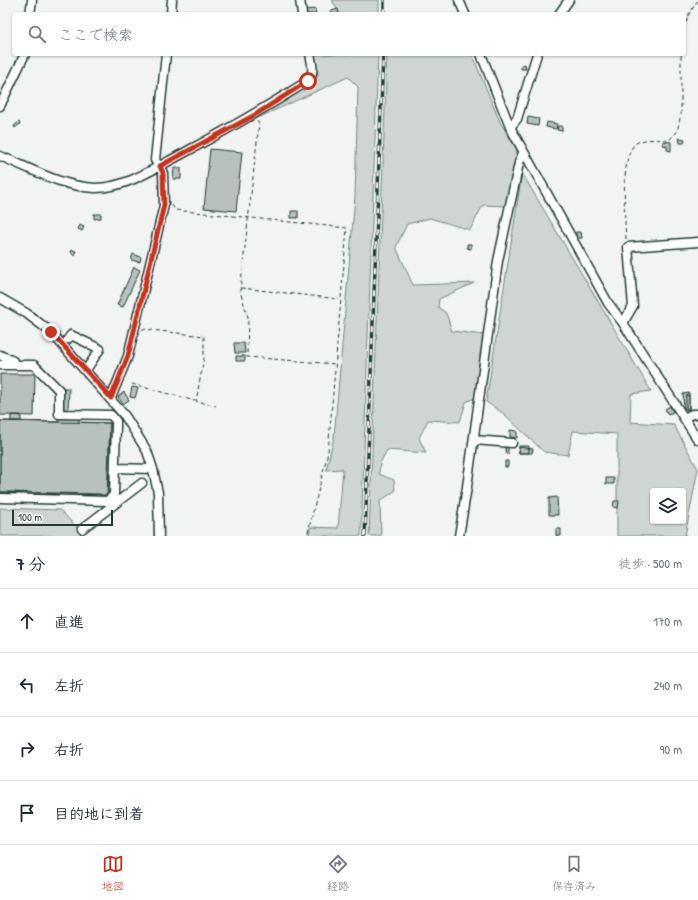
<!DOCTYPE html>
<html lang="ja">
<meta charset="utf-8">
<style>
:root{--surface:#fff;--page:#f6f6f7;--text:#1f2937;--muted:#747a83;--line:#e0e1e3;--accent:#c8321e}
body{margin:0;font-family:"Patrick Hand","Klee One",sans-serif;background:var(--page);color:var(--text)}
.controls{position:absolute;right:12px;bottom:12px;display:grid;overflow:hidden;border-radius:4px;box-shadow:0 1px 3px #0004}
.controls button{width:36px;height:36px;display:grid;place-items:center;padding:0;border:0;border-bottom:1px solid var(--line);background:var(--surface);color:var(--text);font:20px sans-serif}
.scale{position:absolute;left:12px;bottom:10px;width:101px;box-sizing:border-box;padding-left:4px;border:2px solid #1f3d34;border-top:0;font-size:11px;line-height:14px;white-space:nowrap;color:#1f3d34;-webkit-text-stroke:3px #fff;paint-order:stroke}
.stop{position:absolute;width:12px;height:12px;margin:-9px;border:3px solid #c8321e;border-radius:50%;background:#fff}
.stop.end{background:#c8321e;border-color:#fff;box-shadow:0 1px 4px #0008}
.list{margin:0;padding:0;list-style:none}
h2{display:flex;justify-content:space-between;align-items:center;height:52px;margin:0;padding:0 16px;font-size:17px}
h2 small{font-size:13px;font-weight:400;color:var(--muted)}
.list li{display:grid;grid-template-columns:26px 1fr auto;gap:12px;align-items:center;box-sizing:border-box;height:64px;padding:0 16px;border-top:1px solid var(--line)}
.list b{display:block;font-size:15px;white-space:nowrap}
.list em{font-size:13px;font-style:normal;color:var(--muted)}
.icon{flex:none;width:22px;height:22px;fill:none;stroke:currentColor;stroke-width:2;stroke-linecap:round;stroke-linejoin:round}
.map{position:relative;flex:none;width:698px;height:536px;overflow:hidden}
.search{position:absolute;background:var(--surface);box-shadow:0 1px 3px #0004;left:12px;right:12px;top:12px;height:44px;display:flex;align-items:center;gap:10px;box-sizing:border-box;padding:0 14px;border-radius:4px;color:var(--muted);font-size:15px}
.sheet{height:308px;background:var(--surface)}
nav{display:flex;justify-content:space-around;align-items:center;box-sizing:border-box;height:56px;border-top:1px solid var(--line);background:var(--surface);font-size:11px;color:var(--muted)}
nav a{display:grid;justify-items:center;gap:2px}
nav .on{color:var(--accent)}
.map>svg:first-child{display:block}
.green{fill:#ced5d3;stroke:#768984;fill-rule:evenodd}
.building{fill:#b7c1bd;stroke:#1f3d34}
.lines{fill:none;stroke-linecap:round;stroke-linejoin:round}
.minor-casing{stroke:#1f3d34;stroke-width:11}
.path{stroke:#1f3d34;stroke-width:1;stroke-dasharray:4 3;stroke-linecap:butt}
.minor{stroke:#fff;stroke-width:8}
.rail-casing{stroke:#1f3d34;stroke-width:3.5}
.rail{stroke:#fff;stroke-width:2;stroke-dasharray:6;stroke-linecap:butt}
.route{stroke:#c8321e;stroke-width:5}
</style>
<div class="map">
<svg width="698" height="536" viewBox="0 0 698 536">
<rect width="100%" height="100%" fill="#f2f3f3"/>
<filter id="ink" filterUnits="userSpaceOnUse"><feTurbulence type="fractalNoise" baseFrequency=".025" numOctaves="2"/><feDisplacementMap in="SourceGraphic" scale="8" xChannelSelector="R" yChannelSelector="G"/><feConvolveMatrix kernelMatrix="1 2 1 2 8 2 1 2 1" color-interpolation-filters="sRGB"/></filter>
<g filter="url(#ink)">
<path class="green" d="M332,0H379V14H340Z
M313,54H378L361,536H309L310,527L338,528L343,469L326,470L334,437L355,197L358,87L348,77L260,117L262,113L314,81L318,75Z
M387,54H472L500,122L517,150L506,206L483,205L470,230L430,218L407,224L396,247L413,285L474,283L439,299L438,307L446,313L452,331L484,335L475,398L466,402L460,422L428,420L419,438L426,453L387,450L380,463L379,474L394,480L395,491L380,501L381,536H369Z
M522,173L651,391L631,394L630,422L674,425L698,469L685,536H617V434L573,431L568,455L544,452L503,413L486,402ZM653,491H683V521H653Z
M0,508L60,510L85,536H0Z"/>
<path class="building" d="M315,9L316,14H305V10Z
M338,9L339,14H332L331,11Z
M525,64L526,69H521V65Z
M528,117L539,119L538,126L527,124Z
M19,122L20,124L15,128L14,126Z
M547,122L557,124L556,129L546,127Z
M558,126H562V131L557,130Z
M679,138L685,139L684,143H680Z
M663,141L671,142V151L667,150V146L663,145Z
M210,149L242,152L236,211L204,208Z
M174,168H181V179H173Z
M291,211H298V218H291Z
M94,214H101V218L94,219Z
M80,225L84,227L82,231L78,229Z
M576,232H581L582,238H576Z
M467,244H471V249L467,248Z
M72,250L76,251L74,256L71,252Z
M133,254L141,257L140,262L131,260Z
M134,267L140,270L123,307L117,305Z
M234,343H244L245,353H235Z
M236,356H245V361H236Z
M0,374H35L34,416L0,415Z
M132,387L138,388L135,398L130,397Z
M64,388H69L68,410H63Z
M124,392L129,400L123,404L118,397Z
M689,393V409H684L683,394Z
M689,395V409H686V396Z
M670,406L673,412L668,414L665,409Z
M11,415H21V421H11Z
M58,418H79V422L110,423L107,498H100V494L0,492V421L58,422Z
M0,421L110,423L108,495L0,492Z
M510,430L517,431V438L510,437Z
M519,446H529V453H519Z
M508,447V454H506L505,448Z
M519,447L533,449L532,453H519Z
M505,461H508V467H505Z
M606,478H614V484H606Z
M557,497L558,515H549V498Z
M614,501H619L618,508L613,507Z
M556,529H561V536H556Z"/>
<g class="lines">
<defs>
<path id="minor" d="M300,0L302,14
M459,0L465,14
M30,14L32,0
M171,14L172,0
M559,14L569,0
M481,54L510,127
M537,54L517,119L510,127L608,303L623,323L698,440
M0,106L25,54
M0,156C30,168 62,187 95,188C126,188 155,168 182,154C225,131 267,107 308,81C315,73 312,64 310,54
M0,298L26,313L51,332L125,416L147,451L153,469L158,493L159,536
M623,323L633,306L628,247L698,242
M68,339L71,335L100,349L86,370
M0,355L13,361V365
M0,365H34L59,390V414L111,415L116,421V426L114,495L107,501L0,498
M111,398L128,356L164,205L163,173L155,160L166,54
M684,418L692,414H698
M474,440L512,443
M115,468L153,469
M82,529L142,483
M459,536L467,487L498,261L519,163L523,153"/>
</defs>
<use href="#minor" class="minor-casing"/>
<path class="path" d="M684,29L689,14L698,0
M257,121L259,124L240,291L248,317L247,357L335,364
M172,205L175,210L347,228L328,452L307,536
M626,239C625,220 619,150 638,142C647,138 659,140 669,140L677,132L681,114V54
M241,288L339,299
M142,329L204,336V358L196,401L216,406
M132,384L195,401"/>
<use href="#minor" class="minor"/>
<defs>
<path id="rail" d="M384,14V0
M365,536L383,54"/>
</defs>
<use href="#rail" class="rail-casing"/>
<use href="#rail" class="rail"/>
</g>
</g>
<g class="lines" filter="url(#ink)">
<path class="route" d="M51,332L111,398L128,356L164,205L163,173L160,166L253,116L308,81"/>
</g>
</svg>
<div class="controls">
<button><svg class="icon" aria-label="layers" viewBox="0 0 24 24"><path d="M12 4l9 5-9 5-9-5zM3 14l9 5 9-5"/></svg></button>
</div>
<div class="scale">100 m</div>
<div class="stop" style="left:308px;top:81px"></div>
<div class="stop end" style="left:51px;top:332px"></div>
<div class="search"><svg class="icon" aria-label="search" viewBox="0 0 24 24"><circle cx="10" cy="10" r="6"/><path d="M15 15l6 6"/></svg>ここで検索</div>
</div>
<section class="sheet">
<h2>7 分<small>徒歩 · 500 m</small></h2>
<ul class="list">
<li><svg class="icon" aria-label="ahead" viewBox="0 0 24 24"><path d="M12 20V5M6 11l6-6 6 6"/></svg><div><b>直進</b></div><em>170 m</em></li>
<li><svg class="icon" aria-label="left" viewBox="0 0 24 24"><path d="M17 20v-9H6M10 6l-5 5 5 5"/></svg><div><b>左折</b></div><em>240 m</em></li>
<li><svg class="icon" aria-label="right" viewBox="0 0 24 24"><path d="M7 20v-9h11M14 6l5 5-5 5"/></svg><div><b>右折</b></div><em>90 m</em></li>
<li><svg class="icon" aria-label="arrive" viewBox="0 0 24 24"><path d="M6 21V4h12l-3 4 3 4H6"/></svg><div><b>目的地に到着</b></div></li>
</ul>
</section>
<nav>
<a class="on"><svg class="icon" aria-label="map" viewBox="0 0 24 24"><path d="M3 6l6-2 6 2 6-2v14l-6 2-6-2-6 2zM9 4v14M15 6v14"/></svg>地図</a>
<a><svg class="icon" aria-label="directions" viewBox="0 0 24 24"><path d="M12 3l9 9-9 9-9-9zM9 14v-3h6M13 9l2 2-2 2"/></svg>経路</a>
<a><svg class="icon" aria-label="saved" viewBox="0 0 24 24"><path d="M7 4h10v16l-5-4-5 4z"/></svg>保存済み</a>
</nav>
